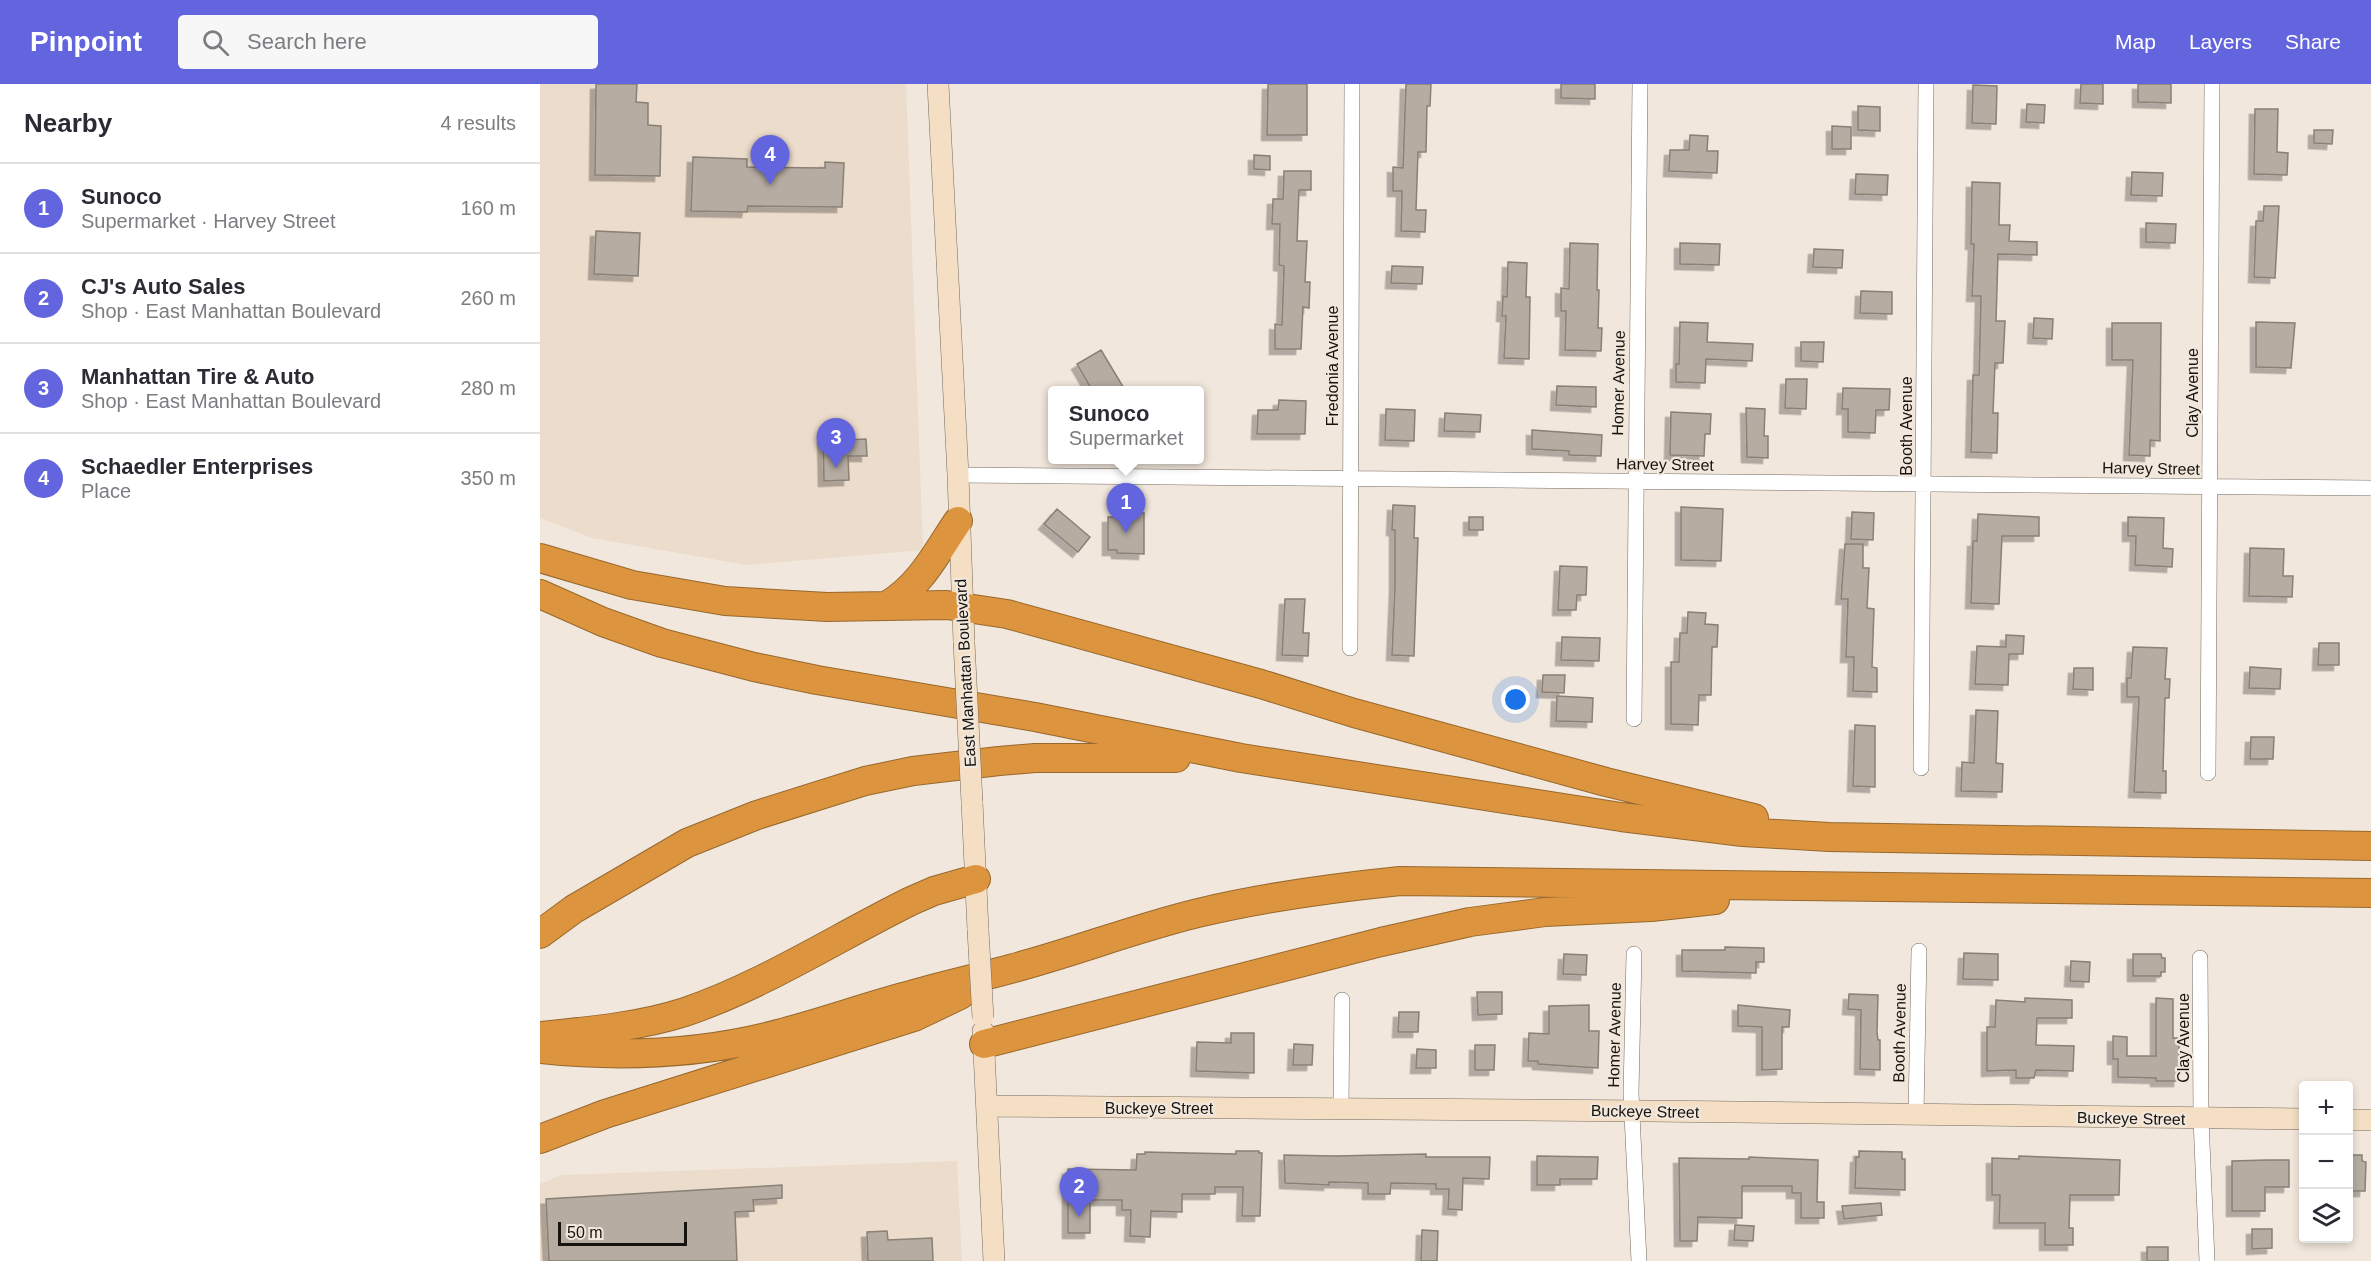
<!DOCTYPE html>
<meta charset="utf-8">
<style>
:root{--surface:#fff;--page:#f7f7f7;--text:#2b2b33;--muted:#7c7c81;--line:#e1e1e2;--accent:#6365de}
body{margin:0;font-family:Helvetica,sans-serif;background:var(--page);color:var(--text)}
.controls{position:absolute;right:18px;bottom:18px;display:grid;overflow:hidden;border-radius:6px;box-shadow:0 3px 9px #0003}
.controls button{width:54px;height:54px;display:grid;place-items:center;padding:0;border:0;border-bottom:2px solid var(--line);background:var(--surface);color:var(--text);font:30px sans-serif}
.scale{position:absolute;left:18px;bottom:15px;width:129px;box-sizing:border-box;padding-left:6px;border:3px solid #171410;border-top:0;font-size:16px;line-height:21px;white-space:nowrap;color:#171410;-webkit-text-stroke:4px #f2e7dc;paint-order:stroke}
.you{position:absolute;left:976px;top:616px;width:21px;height:21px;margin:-15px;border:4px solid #fff;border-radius:50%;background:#1a73e8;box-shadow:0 0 0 9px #1a73e833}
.badge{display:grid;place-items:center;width:39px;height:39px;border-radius:50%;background:var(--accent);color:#fff;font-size:20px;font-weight:700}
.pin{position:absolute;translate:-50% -50px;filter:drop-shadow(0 2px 3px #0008)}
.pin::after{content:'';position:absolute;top:32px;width:21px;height:18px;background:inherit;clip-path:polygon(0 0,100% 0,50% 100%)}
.popup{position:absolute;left:508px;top:302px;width:156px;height:78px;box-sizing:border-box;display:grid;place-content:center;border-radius:6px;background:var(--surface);filter:drop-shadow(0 2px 4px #0005);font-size:20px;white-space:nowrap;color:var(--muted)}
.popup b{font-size:22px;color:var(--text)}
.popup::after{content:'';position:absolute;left:50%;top:100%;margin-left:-12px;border:12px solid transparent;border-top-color:var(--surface)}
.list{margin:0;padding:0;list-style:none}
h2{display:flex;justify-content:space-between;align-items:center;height:78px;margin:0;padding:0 24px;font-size:26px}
h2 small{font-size:20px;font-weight:400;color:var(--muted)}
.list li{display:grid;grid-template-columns:39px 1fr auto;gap:18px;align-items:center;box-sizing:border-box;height:90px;padding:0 24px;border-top:2px solid var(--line)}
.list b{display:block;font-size:22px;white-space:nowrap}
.list p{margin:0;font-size:20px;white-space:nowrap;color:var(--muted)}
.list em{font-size:20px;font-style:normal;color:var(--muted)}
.icon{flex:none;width:33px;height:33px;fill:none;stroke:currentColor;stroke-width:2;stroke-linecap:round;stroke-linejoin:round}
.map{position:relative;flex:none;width:1831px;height:1177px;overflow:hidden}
header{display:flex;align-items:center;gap:36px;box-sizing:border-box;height:84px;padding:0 30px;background:var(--accent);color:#fff}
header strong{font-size:28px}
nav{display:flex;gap:33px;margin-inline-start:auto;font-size:21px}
.search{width:420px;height:54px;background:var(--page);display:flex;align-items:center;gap:15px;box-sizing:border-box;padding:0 21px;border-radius:6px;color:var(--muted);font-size:22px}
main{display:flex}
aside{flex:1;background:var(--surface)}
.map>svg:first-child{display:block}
.built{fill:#ecdccb}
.building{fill:#b6aca2;stroke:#898076;stroke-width:1.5;filter:url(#shadow)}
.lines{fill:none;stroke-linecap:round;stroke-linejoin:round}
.street-casing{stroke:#746b61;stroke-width:16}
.secondary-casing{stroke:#746b61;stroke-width:22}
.highway-casing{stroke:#97682e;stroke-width:30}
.street{stroke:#fff;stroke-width:15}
.secondary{stroke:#f4dfc5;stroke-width:21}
.highway{stroke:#dc953e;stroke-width:28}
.secondary-bridge-casing{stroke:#746b61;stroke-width:22;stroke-linecap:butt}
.secondary-bridge{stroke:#f4dfc5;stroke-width:21}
.labels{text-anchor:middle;stroke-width:4.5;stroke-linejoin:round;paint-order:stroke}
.street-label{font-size:16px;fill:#171410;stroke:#f2e7dc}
</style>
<header>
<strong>Pinpoint</strong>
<div class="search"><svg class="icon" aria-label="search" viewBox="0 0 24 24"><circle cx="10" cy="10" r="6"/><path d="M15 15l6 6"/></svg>Search here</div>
<nav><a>Map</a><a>Layers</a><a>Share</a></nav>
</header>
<main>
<aside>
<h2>Nearby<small>4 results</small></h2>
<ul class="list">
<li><span class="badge">1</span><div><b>Sunoco</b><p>Supermarket · Harvey Street</p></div><em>160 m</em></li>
<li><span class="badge">2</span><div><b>CJ's Auto Sales</b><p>Shop · East Manhattan Boulevard</p></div><em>260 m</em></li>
<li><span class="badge">3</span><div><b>Manhattan Tire &amp; Auto</b><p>Shop · East Manhattan Boulevard</p></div><em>280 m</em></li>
<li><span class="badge">4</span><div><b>Schaedler Enterprises</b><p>Place</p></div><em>350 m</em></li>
</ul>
</aside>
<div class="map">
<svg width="1831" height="1177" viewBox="0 0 1831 1177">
<defs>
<filter id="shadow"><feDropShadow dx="-5.5" dy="5.5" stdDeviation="0" flood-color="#0004"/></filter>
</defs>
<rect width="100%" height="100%" fill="#f2e7dc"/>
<path class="built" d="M0,0H366L383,466L207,481L52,454L0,434Z
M417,1077L422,1177H0V1100L22,1091Z"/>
<path class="building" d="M56,0H97L96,18L108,19V41L121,42L120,92L55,91Z
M728,0H767V51H727Z
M866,0H891L890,22H887L886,68H878L876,126H886L885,148L861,147L862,107H853V83L863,84Z
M1021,0H1055V15L1021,14Z
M1541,0H1563V20L1540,19Z
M1598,0H1631V19L1598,18Z
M1433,1L1457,2L1456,40L1432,39Z
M1487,20L1505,21L1504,39L1486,38Z
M1318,22L1340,23V47L1318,46Z
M1715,25H1738L1737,68L1748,69L1747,91L1714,90Z
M1292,42L1311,43V65H1292Z
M1774,46H1793L1792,60L1774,59Z
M1150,51L1168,52L1167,67H1178L1177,89L1129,87L1130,66H1149Z
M714,71L730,72V86L714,85Z
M153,73L207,75V83L285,84V78L304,79L302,123L208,122L207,128L151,127Z
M744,87H771V106H759L757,157H767L765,198H770L769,224L763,223L761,265H735V240L742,241L744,182L739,181L740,140H732L733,115H743Z
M1592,88L1623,89L1622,112L1591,111Z
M1316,90L1348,91L1347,111L1315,110Z
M1432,98L1460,99L1459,141H1470L1469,157L1497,158V171L1458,170L1456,237H1465L1463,279H1455L1453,329H1458L1457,369L1431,368L1433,291H1439L1441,212H1432L1434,160H1431Z
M1724,122H1739L1735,194L1714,193L1716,137H1723Z
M1606,139L1636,140L1635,159L1606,158Z
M56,147L100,149L98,192L54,190Z
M1030,159L1058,160L1057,206H1059L1058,244H1062L1061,267L1025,266L1026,227H1021V204L1029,205Z
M1140,159L1180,160L1179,181L1140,180Z
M1274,165L1303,166L1302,184L1273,183Z
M968,178L987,179L986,213H990L989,275L964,274L966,232H962L963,212L967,213Z
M852,182L883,183L882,200L851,199Z
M1321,207L1352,208V230L1320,229Z
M1494,234L1513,235L1512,255L1493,254Z
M1140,238L1168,239L1167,258L1213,260L1212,277L1166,275L1165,299L1136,298V280H1139Z
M1716,238L1755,239L1751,284L1716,283Z
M1572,239H1621L1620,357L1610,356V372L1589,371L1593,276H1572Z
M1261,258H1284L1283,278L1261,277Z
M561,266L585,306H552L537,280Z
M1246,295H1267L1266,325L1245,324Z
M1017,302L1056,303V323L1016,321Z
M1303,304L1350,305L1349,326H1336L1335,349L1308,348V325H1302Z
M739,316L766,317L765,350H717L718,326H738Z
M1206,324L1225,325L1224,352H1228V374L1207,373Z
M846,325L875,326L874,357L845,356Z
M1131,328L1171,330L1170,350H1165L1164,372L1130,371Z
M905,329L941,331L940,348L904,347Z
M992,346L1062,351L1061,372L1029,371V367L992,365Z
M306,352V356L326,355L327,372H308L309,396L284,397L283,353Z
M853,421L875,422L874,454H878L874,572L852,571L855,502V446H852Z
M1141,423L1183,425L1181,477L1141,476Z
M517,425L550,453L538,468L504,440Z
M1312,428L1334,429L1333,456L1311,455Z
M577,429H604V470L577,469V466H568V433H577Z
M1438,430L1499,433V452H1462L1459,520L1431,519L1433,457H1437Z
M929,433H943V446H929Z
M1588,433L1624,434L1623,464L1633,465L1632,483L1595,481L1596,452H1588Z
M1305,460H1323V484H1329L1327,524L1334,525L1332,583L1337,584V608L1313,607L1314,573H1306L1308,515H1301Z
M1710,464L1744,465L1743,492H1753L1752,513L1709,512Z
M1020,482L1047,483L1046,511H1037L1036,526H1018Z
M745,515H765L763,549H769L768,572L742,571Z
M1148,528L1166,529L1165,540L1178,541L1177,563H1172L1171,611H1159L1158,641L1131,640V578H1139L1140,549H1147Z
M1466,551L1484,552L1483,570H1469L1468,601L1435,600L1437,562L1466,563Z
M1022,553L1060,554L1059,577L1021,576Z
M1779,559H1799V581H1778Z
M1593,563L1627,564L1625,595H1630L1629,614H1625L1623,687H1626V709L1594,708L1599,613H1587V594H1591Z
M1710,583L1741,585L1740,605L1709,604Z
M1534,584H1553V606L1533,605Z
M1003,591H1025L1024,609L1002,608Z
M1017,612L1053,614L1052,638L1016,637Z
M1436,626L1458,627L1456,679L1463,680L1462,708L1421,707L1422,678L1434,679Z
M1315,641L1335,642V703L1313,702Z
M1711,653H1734L1733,675H1710Z
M1185,863L1224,864V878H1216V889L1142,887V866H1185Z
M1424,869L1458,870V896L1423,895Z
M1024,870L1047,871L1046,891L1023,890Z
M1593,870H1621L1622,874H1625V888H1621V892H1593Z
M1531,877L1550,878L1549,898L1530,897Z
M937,908H962V930L938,931Z
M1309,910L1338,911L1337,948L1338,956H1340V986L1320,985L1321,926L1308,925Z
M1485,914L1532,916V934H1497L1496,961L1534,962L1533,987L1496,986L1494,994H1476V986L1447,987V943H1455L1456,916L1485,918Z
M1616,914L1633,915V954H1639V997H1616V994L1578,993V975H1573V952L1587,953V972H1616Z
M1049,921V947H1059L1058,984L998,980V977H988L989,949L1009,950V922Z
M1198,921L1250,926L1249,943H1242V985L1222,986V943L1198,942Z
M859,928H879L878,948H858Z
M691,949H714V989L656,987L657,958L691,959Z
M754,960L773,961L772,981H753Z
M935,961H955L954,986H935Z
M877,965L896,966V984H876Z
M696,1067H719V1069H722L720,1132H702L703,1103H675V1110H642V1128L611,1127L610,1153L590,1152L591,1126H582V1116H550V1149H528V1085L596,1086L597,1070H605V1068L696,1070Z
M1319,1067L1362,1068V1075H1365V1106L1315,1104L1316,1073H1319Z
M886,1070V1073H950L949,1095L923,1094L922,1126L908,1125L909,1105H896V1100L851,1099L850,1110H828V1099L789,1098V1101L745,1099L744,1071L795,1072Z
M1809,1071H1822V1077L1826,1078L1825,1107H1809Z
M997,1072L1058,1073L1057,1095H1020V1101H997Z
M1479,1072L1580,1076L1579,1111H1530L1529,1144H1533V1161H1505V1139H1459L1460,1111H1452V1074L1479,1075Z
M1209,1073L1278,1076L1277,1118H1284V1134H1261V1109H1252V1102H1202V1134L1158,1133L1157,1157H1140L1139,1074L1209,1075Z
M1727,1076H1749V1103H1725V1127H1692V1077Z
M242,1101V1114L213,1116L214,1127L195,1128L197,1177H9L6,1115Z
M1341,1119L1342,1131L1304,1135L1302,1122Z
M1195,1141L1214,1142L1213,1157L1194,1156Z
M1712,1145H1732V1164L1712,1165Z
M882,1146L898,1147L897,1177H881Z
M347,1147L348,1156L392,1154L393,1177H328L327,1148Z
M1607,1163H1628V1177H1607Z"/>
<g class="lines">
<defs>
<path id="street" d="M418,391L1831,404
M810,564L812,0
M1094,635L1100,0
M1381,684L1386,0
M1668,689L1672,0
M1094,870L1091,1010L1099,1177
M1660,874L1661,1035L1667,1177
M801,1025L802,916
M1376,1031L1379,867"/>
<path id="secondary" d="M398,0L418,391L424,558
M432,718L438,846
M443,947L454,1177
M447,1022L1108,1027L1764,1035
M1808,1036H1831"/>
<path id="highway" d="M0,474L92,501L185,517L287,523L407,521L467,530L721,600L814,629L1066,698L1214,734
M0,510L63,538L122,559L214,583L277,596L495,633L701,674L1081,733L1203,748L1289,753L1831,762
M346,522C380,503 397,468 418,437
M0,850L34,825L147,759L217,731L325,697L373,687L459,677L495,674H636
M0,952C48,947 98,943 145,928C224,901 296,854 371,817L394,807L436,795
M444,960L841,858L930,838L1005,828L1111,823L1175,816
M0,965C76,973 151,971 226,953C276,941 324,923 374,910C412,899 451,891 488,880C545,864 600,843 658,829C724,813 792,804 860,797L1831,809
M0,1055L65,1030L374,933L420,911"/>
</defs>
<use href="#street" class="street-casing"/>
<use href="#secondary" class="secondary-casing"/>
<use href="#highway" class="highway-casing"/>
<use href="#street" class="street"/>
<use href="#secondary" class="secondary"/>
<use href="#highway" class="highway"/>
<defs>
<path id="secondary-bridge" d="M424,558L432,718
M438,846L443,934"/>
</defs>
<use href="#secondary-bridge" class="secondary-bridge-casing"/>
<use href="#secondary-bridge" class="secondary-bridge"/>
</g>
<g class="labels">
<g class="street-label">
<text transform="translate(792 282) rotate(-90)" y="6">Fredonia Avenue</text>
<text transform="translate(1078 299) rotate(-89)" y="6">Homer Avenue</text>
<text transform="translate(1652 309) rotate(-90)" y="6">Clay Avenue</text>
<text transform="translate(1366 342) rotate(-90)" y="6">Booth Avenue</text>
<text transform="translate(1125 380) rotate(1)" y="6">Harvey Street</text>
<text transform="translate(1611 384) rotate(1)" y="6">Harvey Street</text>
<text transform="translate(425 589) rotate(-93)" y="6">East Manhattan Boulevard</text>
<text transform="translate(1359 949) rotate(-89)" y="6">Booth Avenue</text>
<text transform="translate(1074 951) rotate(-89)" y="6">Homer Avenue</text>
<text transform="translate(1643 954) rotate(-90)" y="6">Clay Avenue</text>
<text x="619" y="1030">Buckeye Street</text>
<text transform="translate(1105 1027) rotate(1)" y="6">Buckeye Street</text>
<text transform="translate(1591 1034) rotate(1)" y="6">Buckeye Street</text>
</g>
</g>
</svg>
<div class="controls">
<button>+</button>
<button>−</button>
<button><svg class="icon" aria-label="layers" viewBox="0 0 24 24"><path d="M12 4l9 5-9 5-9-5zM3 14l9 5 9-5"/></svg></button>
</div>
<div class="scale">50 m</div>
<div class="you"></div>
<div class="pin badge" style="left:586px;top:449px">1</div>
<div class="popup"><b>Sunoco</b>Supermarket</div>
<div class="pin badge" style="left:539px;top:1133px">2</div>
<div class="pin badge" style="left:296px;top:384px">3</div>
<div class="pin badge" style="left:230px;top:101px">4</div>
</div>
</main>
